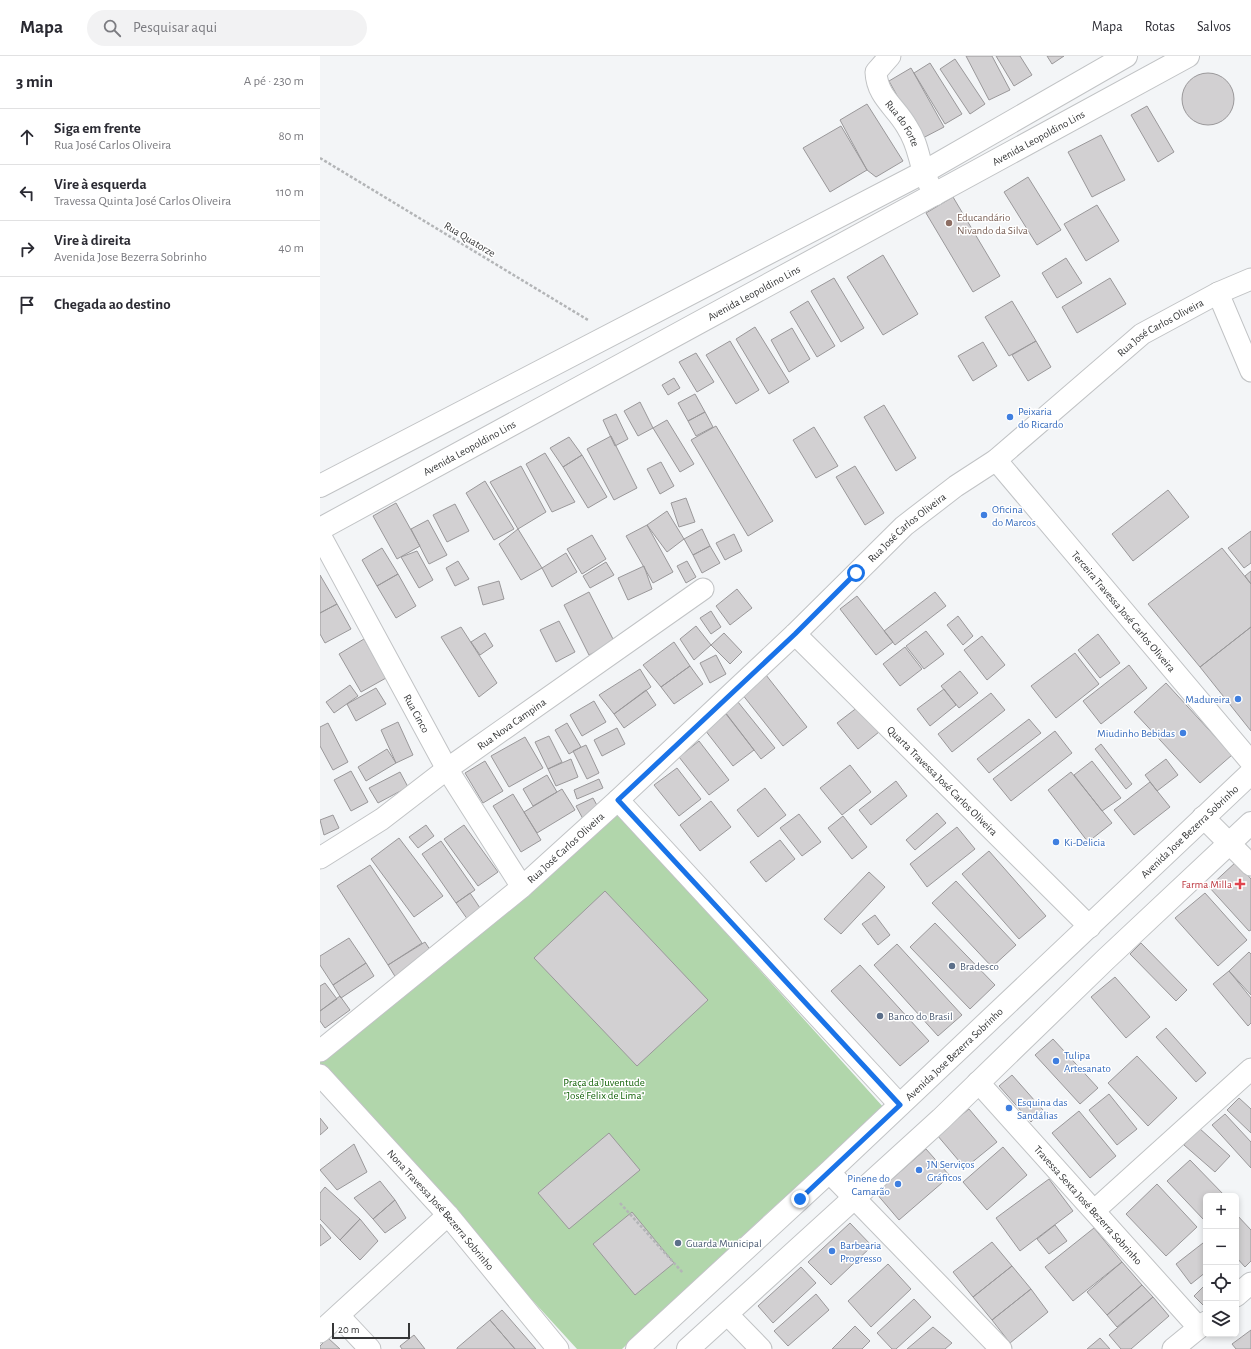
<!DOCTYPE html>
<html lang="pt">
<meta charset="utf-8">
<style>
:root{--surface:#fff;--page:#f2f2f3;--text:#2b2b33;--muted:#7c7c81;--line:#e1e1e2}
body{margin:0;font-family:"Alegreya Sans",sans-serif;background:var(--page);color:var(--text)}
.controls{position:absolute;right:12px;bottom:12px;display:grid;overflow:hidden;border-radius:6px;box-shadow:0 2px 6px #0003}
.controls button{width:36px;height:36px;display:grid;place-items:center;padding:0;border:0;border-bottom:1px solid var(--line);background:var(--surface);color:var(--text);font:20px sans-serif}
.scale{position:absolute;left:12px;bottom:10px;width:78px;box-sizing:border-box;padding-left:4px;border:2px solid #353637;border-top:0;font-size:11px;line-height:14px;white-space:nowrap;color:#353637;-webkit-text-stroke:3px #fff;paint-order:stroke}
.stop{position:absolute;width:12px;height:12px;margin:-9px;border:3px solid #1a73e8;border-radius:50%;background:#fff}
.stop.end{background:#1a73e8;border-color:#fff;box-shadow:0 1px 4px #0008}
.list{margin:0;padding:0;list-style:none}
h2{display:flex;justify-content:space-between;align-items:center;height:52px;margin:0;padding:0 16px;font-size:17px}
h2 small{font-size:13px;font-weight:400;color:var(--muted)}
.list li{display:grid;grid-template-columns:26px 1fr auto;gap:12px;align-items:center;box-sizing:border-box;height:56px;padding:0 16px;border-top:1px solid var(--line)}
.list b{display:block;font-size:15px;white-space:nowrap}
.list p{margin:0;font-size:13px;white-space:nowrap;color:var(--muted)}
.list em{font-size:13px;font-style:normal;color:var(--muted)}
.icon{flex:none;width:22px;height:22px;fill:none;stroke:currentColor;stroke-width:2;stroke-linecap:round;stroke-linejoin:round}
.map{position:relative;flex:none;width:931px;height:1293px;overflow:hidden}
header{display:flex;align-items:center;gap:24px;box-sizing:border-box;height:56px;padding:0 20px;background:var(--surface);border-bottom:1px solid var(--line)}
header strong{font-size:19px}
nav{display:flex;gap:22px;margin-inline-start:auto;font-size:14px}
.search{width:280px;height:36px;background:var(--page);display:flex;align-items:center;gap:10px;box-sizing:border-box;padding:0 14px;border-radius:22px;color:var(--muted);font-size:15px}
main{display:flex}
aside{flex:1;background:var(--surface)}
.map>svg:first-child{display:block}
.green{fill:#b1d6ab}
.building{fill:#d2d0d2;stroke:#9a989a}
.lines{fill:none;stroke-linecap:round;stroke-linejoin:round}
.minor-casing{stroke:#c1c3c5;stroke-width:23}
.secondary-casing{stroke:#c1c3c5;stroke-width:24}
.path{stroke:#b3b5b7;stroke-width:2.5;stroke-dasharray:3 2;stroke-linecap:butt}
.minor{stroke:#fff;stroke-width:21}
.secondary{stroke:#fff;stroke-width:22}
.route{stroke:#1a73e8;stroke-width:5}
.education-dot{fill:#8d6e63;stroke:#fff;stroke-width:1.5}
.shop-dot{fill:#3f7fe0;stroke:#fff;stroke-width:1.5}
.health-dot{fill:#e0444e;stroke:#fff;stroke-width:1.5}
.service-dot{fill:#5c6f8a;stroke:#fff;stroke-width:1.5}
.labels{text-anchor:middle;stroke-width:3;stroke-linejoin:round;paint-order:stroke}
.street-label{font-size:11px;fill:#353637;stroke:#fff}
.education-label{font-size:11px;fill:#785e54;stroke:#fff;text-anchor:start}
.shop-label{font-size:11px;fill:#366cbe;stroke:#fff;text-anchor:start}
.health-label{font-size:11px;fill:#be3a42;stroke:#fff;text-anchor:end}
.service-label{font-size:11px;fill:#4e5e75;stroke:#fff;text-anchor:start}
.park-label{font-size:11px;fill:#146309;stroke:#fff}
</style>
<header>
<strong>Mapa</strong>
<div class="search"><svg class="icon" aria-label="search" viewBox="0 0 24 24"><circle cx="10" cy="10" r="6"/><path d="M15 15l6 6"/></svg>Pesquisar aqui</div>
<nav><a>Mapa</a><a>Rotas</a><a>Salvos</a></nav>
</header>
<main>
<aside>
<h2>3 min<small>A pé · 230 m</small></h2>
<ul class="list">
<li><svg class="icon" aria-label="ahead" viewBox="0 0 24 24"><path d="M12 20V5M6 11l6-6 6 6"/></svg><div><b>Siga em frente</b><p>Rua José Carlos Oliveira</p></div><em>80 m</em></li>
<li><svg class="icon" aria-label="left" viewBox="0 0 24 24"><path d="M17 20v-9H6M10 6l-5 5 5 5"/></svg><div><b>Vire à esquerda</b><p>Travessa Quinta José Carlos Oliveira</p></div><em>110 m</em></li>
<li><svg class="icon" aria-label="right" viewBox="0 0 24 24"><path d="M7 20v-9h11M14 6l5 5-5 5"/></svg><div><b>Vire à direita</b><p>Avenida Jose Bezerra Sobrinho</p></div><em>40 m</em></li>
<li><svg class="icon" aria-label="arrive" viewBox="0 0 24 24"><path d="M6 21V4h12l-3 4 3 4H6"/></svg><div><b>Chegada ao destino</b></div></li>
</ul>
</aside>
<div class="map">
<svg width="931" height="1293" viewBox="0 0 931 1293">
<rect width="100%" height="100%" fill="#f3f5f7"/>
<path class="green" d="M295,754L564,1052L444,1160L302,1293H257L0,1012V1005Z"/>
<path class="building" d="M646,0H672L690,34L669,44Z
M676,0H700L712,19L694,30Z
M727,0H744L732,8Z
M635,3L665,48L650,58L620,13Z
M610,7L642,58L625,68L594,17Z
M591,12L624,71L601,83L569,25Z
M862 43a26 26 0 1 1 52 0a26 26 0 1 1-52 0Z
M547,48L583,105L556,121L547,114L520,64Z
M827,50L854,96L838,106L811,59Z
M521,70L547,114L510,136L483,92Z
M781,79L805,124L772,141L748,96Z
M708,121L741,174L717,189L684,136Z
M633,141L680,220L653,236L606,157Z
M777,149L799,185L766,205L744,168Z
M563,199L598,258L563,279L527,221Z
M746,202L762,227L737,242L722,217Z
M514,222L544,272L521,286L491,235Z
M790,222L806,248L757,277L742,251Z
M488,245L515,290L497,301L470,256Z
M692,245L716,285L689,300L665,261Z
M435,271L469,326L449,338L416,283Z
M472,272L490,303L469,316L451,284Z
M410,285L439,334L416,348L386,299Z
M716,285L731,311L708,325L692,299Z
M663,286L677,310L653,325L638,300Z
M376,297L394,326L377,336L359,306Z
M354,322L360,332L348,339L342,329Z
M375,338L385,356L368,365L358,347Z
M320,346L333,372L318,380L304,355Z
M564,349L596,402L576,415L544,361Z
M385,356L393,371L376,380L368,365Z
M296,358L308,383L295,390L283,364Z
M347,364L374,408L360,416L333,372Z
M396,370L453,465L428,480L371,384Z
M494,371L518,410L496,422L473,384Z
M291,380L317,432L294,444L267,393Z
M249,381L262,399L243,411L230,392Z
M225,397L255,446L232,456L206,408Z
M262,399L287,441L268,452L243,411Z
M341,406L354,430L340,438L327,413Z
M201,410L226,456L198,473L170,426Z
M535,410L564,457L545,469L516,421Z
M165,425L194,473L174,484L146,437Z
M848,434L869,461L813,505L792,478Z
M366,442L375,466L359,471L351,447Z
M76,447L100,490L77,503L53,460Z
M135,448L149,475L127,486L113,459Z
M347,455L364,483L347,496L327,469Z
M108,464L127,499L109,508L91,473Z
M327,469L353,516L333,527L306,480Z
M198,473L222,512L201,524L179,488Z
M382,473L390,490L373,499L364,483Z
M931,475V507L924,512L908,492Z
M414,478L422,495L405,504L396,487Z
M272,479L286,503L262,518L247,493Z
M390,490L400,507L382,517L373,499Z
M62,492L78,518L57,530L42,504Z
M902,492L931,528V571L880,611L828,548Z
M97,495L113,524L99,532L81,501Z
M246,497L257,516L232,531L222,512Z
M138,505L149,523L135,530L126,512Z
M367,505L376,521L366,527L357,510Z
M286,506L294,519L270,532L263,520Z
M324,510L332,533L308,544L298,522Z
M931,515V528L925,520Z
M78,518L96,550L76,562L57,530Z
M0,519L17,548L0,557Z
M179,525L184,543L163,549L158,531Z
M417,533L432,552L410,569L396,550Z
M269,536L295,587L269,599L244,549Z
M615,536L626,550L575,589L564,575Z
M537,540L573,586L556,599L520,553Z
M17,548L31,573L5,587L0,578V557Z
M391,555L401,571L391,578L380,562Z
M638,560L653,580L643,589L627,569Z
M239,565L255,596L236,606L220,574Z
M376,570L391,589L374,604L360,583Z
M141,571L177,627L159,641L121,581Z
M931,571V675L880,611Z
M606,575L624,598L604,613L586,590Z
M165,577L173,590L160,599L151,586Z
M404,577L422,596L410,608L391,589Z
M778,578L800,607L780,622L758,594Z
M662,580L685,609L667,624L644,594Z
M44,583L66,622L41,636L19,598Z
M354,586L370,610L341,631L323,609Z
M585,591L602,613L580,630L563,608Z
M755,597L779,628L736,662L711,630Z
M396,599L406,618L390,627L380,607Z
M809,609L827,632L781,668L763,645Z
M370,610L383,628L354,648L341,631Z
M320,613L331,631L294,658L279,639Z
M640,615L658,637L639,652L621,630Z
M446,619L487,671L463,690L422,638Z
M846,627L912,699L880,727L814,656Z
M30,629L38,640L14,657L6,646Z
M56,632L66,648L36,665L27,648Z
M624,633L636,649L610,670L597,653Z
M326,634L336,649L304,672L294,658Z
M671,637L685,654L632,696L618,678Z
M274,645L286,666L262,680L250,659Z
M418,646L455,692L441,703L405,656Z
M538,651L559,676L538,693L517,667Z
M406,658L434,694L413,710L385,674Z
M709,663L721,677L669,717L657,703Z
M78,666L93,699L76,707L61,674Z
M8,667L28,706L13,714L0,690V671Z
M247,667L261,691L249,698L235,674Z
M297,672L305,688L282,700L274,684Z
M735,675L752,697L691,745L673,723Z
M229,680L242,706L228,713L215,686Z
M205,681L223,712L189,731L171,700Z
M379,685L409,724L389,739L359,701Z
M781,688L812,728L806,733L775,693Z
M266,689L279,717L267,723L253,695Z
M67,693L76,707L46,725L38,711Z
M251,703L258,721L236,730L228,713Z
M846,703L858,719L837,735L825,719Z
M165,705L183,735L163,747L145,717Z
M772,705L801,742L782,755L754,719Z
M530,709L551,736L522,759L500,732Z
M357,712L381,743L359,760L334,729Z
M31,715L48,746L31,755L14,724Z
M80,716L88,731L58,747L49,732Z
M751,716L792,767L768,786L728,734Z
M227,719L237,736L213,750L203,733Z
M279,723L283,732L257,743L254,734Z
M576,725L587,740L551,769L539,754Z
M830,726L850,751L814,779L794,754Z
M445,732L466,759L438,781L417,754Z
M242,733L255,754L217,777L204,756Z
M193,738L221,784L201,796L173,750Z
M273,742L279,753L263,763L256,750Z
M391,745L411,771L380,795L360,769Z
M617,757L626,767L595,794L586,784Z
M479,758L501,786L482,800L460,772Z
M13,759L19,772L4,779L0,764Z
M523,760L547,791L532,803L508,772Z
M106,769L114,780L98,792L89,781Z
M144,769L178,816L158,830L124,783Z
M637,771L655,793L607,831L590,808Z
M79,782L123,840L94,861L51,803Z
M460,784L475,803L446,826L430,806Z
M121,785L155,834L136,847L102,798Z
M669,795L726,860L699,883L642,818Z
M916,806L931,823V874L929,875L889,831Z
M50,809L102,887L68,909L17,830Z
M549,816L565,831L521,878L504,863Z
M636,825L696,889L672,911L612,847Z
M285,835L388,944L317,1010L214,902Z
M150,837L162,855L148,864L136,847Z
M885,837L927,884L898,910L855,862Z
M555,859L570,879L558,889L542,868Z
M615,867L675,929L650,953L590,891Z
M29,882L46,907L13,929L0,909V900Z
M105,886L114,900L76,922L68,909Z
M821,887L867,934L856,945L810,898Z
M577,888L642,959L618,980L554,909Z
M929,896L931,898V939L909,915Z
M46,907L54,920L21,942L13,929Z
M540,909L609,985L580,1010L511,935Z
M909,915L931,942V967L928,970L893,928Z
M795,921L830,961L806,982L771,941Z
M5,927L17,943L0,955V930Z
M20,940L30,954L5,972L0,965V955Z
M846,972L886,1017L876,1026L836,981Z
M733,983L778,1032L760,1048L715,999Z
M817,1000L857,1042L828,1070L788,1027Z
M692,1019L723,1054L711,1066L679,1030Z
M789,1038L817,1073L797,1089L769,1054Z
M919,1042L931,1053V1077L907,1054Z
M649,1053L677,1086L645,1112L617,1079Z
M759,1055L796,1100L770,1122L732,1077Z
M905,1058L931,1086V1112L892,1069Z
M0,1062L8,1072L0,1079Z
M879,1072L910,1100L895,1116L864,1089Z
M289,1077L320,1114L249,1173L218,1137Z
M34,1088L47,1116L17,1134L0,1114Z
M683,1091L707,1119L667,1154L643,1126Z
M606,1093L630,1120L579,1164L556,1137Z
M870,1104L905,1140H886V1162L884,1164L847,1125Z
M729,1123L753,1155L700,1195L676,1162Z
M60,1125L75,1144L53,1163L34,1142Z
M837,1128L877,1171L846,1200L806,1158Z
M5,1131L40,1163L20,1184L0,1163V1137Z
M75,1144L86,1162L65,1177L53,1163Z
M312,1156L354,1207L315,1239L273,1188Z
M916,1158L931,1174V1205L925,1211L916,1201Z
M40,1163L58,1185L40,1204L20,1184Z
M530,1167L552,1190L511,1229L488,1206Z
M0,1168L11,1182L0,1190Z
M735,1169L747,1185L729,1198L717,1183Z
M774,1172L802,1206L753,1245L725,1211Z
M672,1186L692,1210L653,1241L633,1216Z
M883,1187L886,1191V1216L871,1228L856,1208Z
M802,1206L822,1229L787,1259L767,1236Z
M568,1208L591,1233L551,1271L528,1245Z
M692,1210L711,1233L672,1264L653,1241Z
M481,1211L496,1227L453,1267L438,1250Z
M886,1228V1252L874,1240Z
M822,1229L833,1241L797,1271L787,1259Z
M711,1233L728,1256L690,1287L672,1264Z
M496,1238L509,1254L468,1290L454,1275Z
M833,1241L849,1260L811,1293H801L789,1279Z
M594,1243L611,1261L576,1293H572L557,1277Z
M182,1254L216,1293H195L170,1264Z
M170,1264L195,1293H137V1292Z
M535,1270L550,1285L542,1293H512Z
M613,1271L632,1287L625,1293H587Z
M931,1274V1293H916L912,1288Z
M94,1279L105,1293H82L80,1290Z
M8,1282L20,1293H0V1290Z
M780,1282L790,1293H767Z"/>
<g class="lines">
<defs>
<g id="minor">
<path id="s1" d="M570,0L556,16C557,41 576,51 587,71C598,88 598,100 604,117C607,124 611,132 615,139"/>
<path d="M898,237L931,315"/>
<path id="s2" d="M676,404L931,706"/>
<path id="s3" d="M0,479L127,713L202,831"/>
<path id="s4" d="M475,578L770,871"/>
<path d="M298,744L580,1049"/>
<path d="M883,761L931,809"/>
<path id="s5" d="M0,802L62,763L127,713L383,533"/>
<path id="s6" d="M0,995L202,831L298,744L475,578L584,470L636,430L676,404L822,278L898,237L931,223"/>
<path id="s7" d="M0,1019L128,1159L238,1293"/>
<path id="s8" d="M658,1026L879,1272"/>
<path d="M509,1116L681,1293"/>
<path d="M775,1154L931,1013"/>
<path d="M916,1240L931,1227"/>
<path d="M407,1258L441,1293"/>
<path d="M19,1260L50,1293"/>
<path d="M0,1276L128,1159"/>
<path d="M853,1293L886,1266"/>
</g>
<g id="secondary">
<path d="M0,430L604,116L806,0"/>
<path id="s9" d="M0,473L868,0"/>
<path id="s10" d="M317,1293L509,1116L931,717"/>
<path d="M368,1293L621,1063L786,903L931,767"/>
</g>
</defs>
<use href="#minor" class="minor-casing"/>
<use href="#secondary" class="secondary-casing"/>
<path class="path" d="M0,102L268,264
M300,1147L363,1217"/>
<use href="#minor" class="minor"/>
<use href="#secondary" class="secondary"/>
</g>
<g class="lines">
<path class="route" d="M480,1143L580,1049L298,744L475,578L536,517"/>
</g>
<circle class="education-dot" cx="629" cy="167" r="4"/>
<g class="shop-dot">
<circle cx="690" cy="361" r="4"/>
<circle cx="664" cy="459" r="4"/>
<circle cx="918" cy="643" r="4"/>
<circle cx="863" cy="677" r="4"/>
<circle cx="736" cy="786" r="4"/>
<circle cx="736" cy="1005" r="4"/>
<circle cx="689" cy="1052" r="4"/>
<circle cx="599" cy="1114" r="4"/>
<circle cx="578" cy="1128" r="4"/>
<circle cx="512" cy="1195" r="4"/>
</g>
<path class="health-dot" d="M918 822h4v4h4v4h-4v4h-4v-4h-4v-4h4z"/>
<g class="service-dot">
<circle cx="632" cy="910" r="4"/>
<circle cx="560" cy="960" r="4"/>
<circle cx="358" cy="1187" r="4"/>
</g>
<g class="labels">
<g class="street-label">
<text dy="4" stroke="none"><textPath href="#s1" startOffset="80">Rua do Forte</textPath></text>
<text dy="4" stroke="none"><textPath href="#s9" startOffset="818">Avenida Leopoldino Lins</textPath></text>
<text transform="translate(150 183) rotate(31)" y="4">Rua Quatorze</text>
<text dy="4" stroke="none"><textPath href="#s9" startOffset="494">Avenida Leopoldino Lins</textPath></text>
<text dy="4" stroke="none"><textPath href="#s6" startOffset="1111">Rua José Carlos Oliveira</textPath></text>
<text dy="4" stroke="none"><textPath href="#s9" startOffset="170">Avenida Leopoldino Lins</textPath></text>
<text dy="4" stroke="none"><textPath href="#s6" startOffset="787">Rua José Carlos Oliveira</textPath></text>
<text dy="4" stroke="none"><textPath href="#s2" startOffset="198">Terceira Travessa José Carlos Oliveira</textPath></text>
<text dy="4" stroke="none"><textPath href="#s3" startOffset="203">Rua Cinco</textPath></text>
<text dy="4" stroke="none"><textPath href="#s5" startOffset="234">Rua Nova Campina</textPath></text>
<text dy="4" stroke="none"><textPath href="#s4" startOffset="208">Quarta Travessa José Carlos Oliveira</textPath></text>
<text dy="4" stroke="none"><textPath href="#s10" startOffset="757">Avenida Jose Bezerra Sobrinho</textPath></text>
<text dy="4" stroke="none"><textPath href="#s6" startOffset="319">Rua José Carlos Oliveira</textPath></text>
<text dy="4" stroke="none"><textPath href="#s10" startOffset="433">Avenida Jose Bezerra Sobrinho</textPath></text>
<text dy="4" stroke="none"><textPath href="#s8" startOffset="165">Travessa Sexta José Bezerra Sobrinho</textPath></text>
<text dy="4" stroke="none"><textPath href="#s7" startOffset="181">Nona Travessa José Bezerra Sobrinho</textPath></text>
</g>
<g class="education-label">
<text x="637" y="165">Educandário<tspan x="637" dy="13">Nivando da Silva</tspan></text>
</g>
<g class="shop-label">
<text x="698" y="359">Peixaria<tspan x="698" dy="13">do Ricardo</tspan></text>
<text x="672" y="457">Oficina<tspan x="672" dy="13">do Marcos</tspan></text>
<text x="910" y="647" text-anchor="end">Madureira</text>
<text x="855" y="681" text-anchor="end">Miudinho Bebidas</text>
<text x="744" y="790">Ki-Delicia</text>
<text x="744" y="1003">Tulipa<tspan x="744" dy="13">Artesanato</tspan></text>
<text x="697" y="1050">Esquina das<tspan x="697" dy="13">Sandálias</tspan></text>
<text x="607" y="1112">JN Serviços<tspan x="607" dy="13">Gráficos</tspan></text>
<text x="570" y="1126" text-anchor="end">Pinene do<tspan x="570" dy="13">Camarão</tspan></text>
<text x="520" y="1193">Barbearia<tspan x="520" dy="13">Progresso</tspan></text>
</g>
<g class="health-label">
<text x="912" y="832">Farma Milla</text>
</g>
<g class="service-label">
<text x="640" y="914">Bradesco</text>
<text x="568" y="964">Banco do Brasil</text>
<text x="366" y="1191">Guarda Municipal</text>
</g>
<g class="park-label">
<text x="284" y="1030">Praça da Juventude<tspan x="284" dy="13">"José Felix de Lima"</tspan></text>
</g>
</g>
</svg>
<div class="controls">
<button>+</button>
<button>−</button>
<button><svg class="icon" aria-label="locate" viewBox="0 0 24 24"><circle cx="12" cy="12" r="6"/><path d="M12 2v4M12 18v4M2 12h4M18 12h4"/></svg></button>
<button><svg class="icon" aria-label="layers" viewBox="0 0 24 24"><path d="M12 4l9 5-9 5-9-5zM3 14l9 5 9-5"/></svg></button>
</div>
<div class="scale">20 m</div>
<div class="stop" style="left:536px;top:517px"></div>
<div class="stop end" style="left:480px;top:1143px"></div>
</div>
</main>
